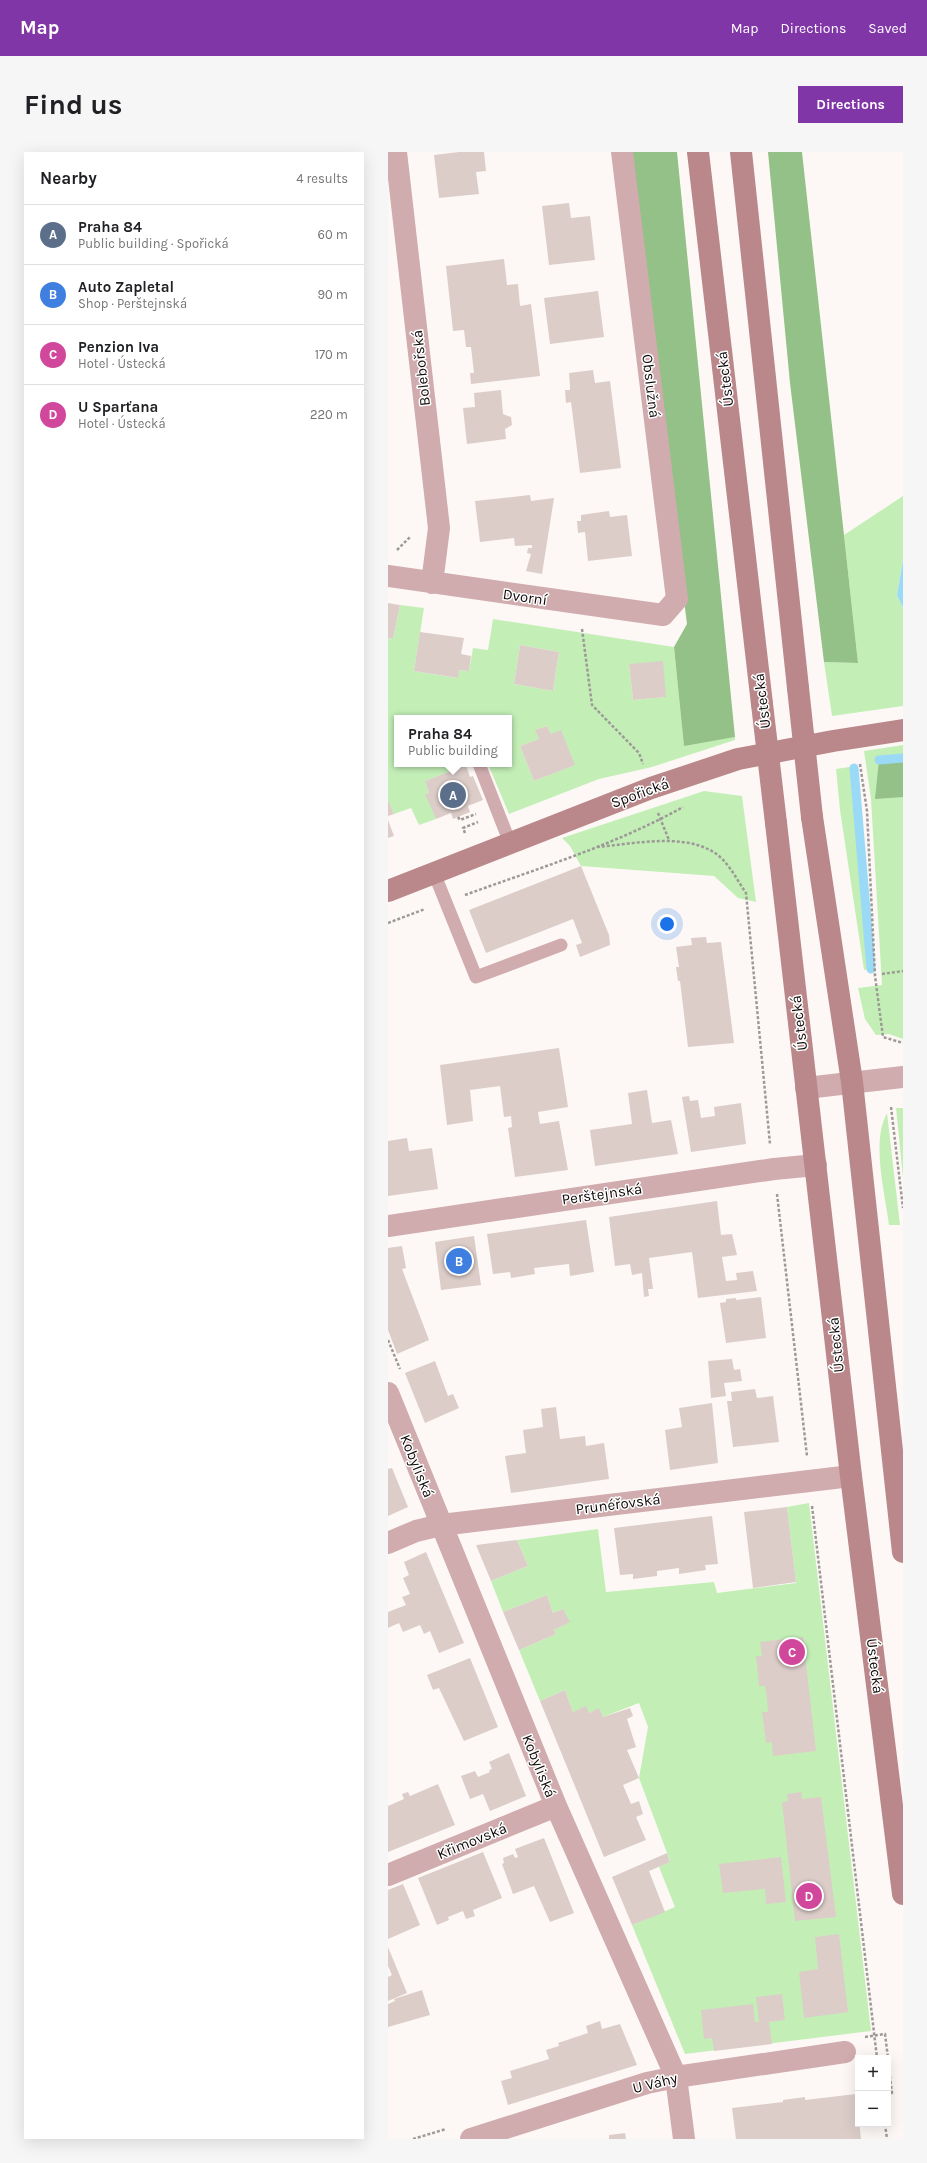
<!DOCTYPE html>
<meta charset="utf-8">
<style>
:root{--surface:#fff;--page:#f6f6f6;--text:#202124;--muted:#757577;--line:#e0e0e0;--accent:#8136a7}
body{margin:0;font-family:Karla,sans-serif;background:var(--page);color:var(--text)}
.controls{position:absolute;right:12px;bottom:12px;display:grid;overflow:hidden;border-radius:0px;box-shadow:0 4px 16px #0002}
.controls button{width:36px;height:36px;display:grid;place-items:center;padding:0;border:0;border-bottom:1px solid var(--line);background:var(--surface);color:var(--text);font:20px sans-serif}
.you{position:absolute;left:279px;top:772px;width:14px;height:14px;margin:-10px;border:3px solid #fff;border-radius:50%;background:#1a73e8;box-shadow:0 0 0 6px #1a73e833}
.badge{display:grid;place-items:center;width:26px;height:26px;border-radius:50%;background:var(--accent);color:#fff;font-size:13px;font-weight:700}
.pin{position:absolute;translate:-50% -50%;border:2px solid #fff;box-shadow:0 1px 4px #0006}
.popup{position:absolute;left:6px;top:563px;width:118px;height:52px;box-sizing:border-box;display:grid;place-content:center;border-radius:0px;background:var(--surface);filter:drop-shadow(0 1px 3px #0005);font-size:13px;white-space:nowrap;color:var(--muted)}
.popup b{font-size:15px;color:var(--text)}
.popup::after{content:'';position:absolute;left:50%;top:100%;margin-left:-8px;border:8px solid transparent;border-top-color:var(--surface)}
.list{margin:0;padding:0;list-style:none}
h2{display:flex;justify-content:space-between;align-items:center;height:52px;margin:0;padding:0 16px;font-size:17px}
h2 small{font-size:13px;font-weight:400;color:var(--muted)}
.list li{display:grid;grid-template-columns:26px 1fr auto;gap:12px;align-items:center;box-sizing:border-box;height:60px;padding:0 16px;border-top:1px solid var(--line)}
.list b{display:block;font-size:15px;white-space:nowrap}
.list p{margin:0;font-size:13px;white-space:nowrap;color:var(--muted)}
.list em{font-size:13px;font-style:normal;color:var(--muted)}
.map{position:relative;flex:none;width:515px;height:1987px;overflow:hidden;border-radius:0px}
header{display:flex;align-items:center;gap:24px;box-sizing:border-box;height:56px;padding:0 20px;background:var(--accent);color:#fff}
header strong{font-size:19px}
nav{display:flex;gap:22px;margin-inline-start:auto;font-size:14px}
.intro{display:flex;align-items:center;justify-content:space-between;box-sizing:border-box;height:96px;padding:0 24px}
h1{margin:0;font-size:28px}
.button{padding:10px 18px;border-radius:0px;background:var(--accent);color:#fff;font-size:14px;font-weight:700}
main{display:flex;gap:24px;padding:0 24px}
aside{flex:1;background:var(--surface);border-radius:0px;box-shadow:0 4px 16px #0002}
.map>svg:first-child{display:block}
.green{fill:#c3efb7;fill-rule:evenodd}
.forest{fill:#93c187}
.water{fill:#9bdaf6}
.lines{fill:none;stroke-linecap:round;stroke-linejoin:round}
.stream{stroke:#9bdaf6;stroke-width:9}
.building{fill:#dccdc9}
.path{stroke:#9d9996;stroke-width:2.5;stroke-dasharray:3 2;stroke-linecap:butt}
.lane{stroke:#d0acae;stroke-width:13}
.street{stroke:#d0acae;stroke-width:22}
.secondary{stroke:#ba878a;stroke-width:22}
.secondary-bridge{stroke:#ba878a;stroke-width:22}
.labels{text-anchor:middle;stroke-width:3;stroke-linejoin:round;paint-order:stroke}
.street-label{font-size:15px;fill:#0f0b09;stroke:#fff}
</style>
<header>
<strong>Map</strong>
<nav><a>Map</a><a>Directions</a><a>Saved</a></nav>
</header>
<div class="intro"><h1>Find us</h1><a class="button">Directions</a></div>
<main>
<aside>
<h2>Nearby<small>4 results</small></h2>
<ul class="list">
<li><span class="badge" style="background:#5c6f8a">A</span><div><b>Praha 84</b><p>Public building · Spořická</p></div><em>60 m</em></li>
<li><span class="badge" style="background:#3f7fe0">B</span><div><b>Auto Zapletal</b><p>Shop · Perštejnská</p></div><em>90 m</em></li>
<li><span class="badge" style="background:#d1479c">C</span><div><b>Penzion Iva</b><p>Hotel · Ústecká</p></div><em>170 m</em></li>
<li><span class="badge" style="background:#d1479c">D</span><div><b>U Sparťana</b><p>Hotel · Ústecká</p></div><em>220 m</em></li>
</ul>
</aside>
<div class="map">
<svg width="515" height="1987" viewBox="0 0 515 1987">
<rect width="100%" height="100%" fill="#fdf8f5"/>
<path class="green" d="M515,344V408L509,443L515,456V554L444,564L436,510L470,511L456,383Z
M12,453L36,456L26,519L69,526L71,518L81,519L85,496L100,498L105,467L286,495L296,593L347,585V588L264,615L211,627L121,662L100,612H121V566H9V612H81L37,629L41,641L38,642L48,667L31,673L23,656L6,662L0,648V486L5,487ZM132,493L171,500L165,539L126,532ZM241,512L277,545L245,548ZM159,574L163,582L186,613L146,629L132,594L151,587L148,578Z
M515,593V887L501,882L488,883L477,867L470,836L494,833L483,647L476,599Z
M468,614L485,816L476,818L452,658L448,617Z
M316,639L354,644L368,750L350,746L326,724L193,714L182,694L174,686Z
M508,956H515V1026Z
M499,961L512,1073H501C497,1041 483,990 499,961Z
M421,1351L483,1879L297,1902L244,1773L287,1755L271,1715L282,1709L251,1626L260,1575L251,1551L215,1565L211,1557L201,1561L185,1560L177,1538L152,1549L131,1498L168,1482L166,1478L181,1470L175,1457L165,1461L159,1443L115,1460L103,1429L140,1414L129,1388L210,1377L218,1440L326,1430L329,1441L408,1431L399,1355Z"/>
<path class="forest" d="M240,0H289L347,585L296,594L286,495L299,472Z
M380,0H414L470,511L436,510L402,231Z
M515,606V645L487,647L491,608Z"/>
<path class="water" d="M515,408V456L509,443Z"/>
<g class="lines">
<path class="stream" d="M491,608L515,606
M466,616L483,817"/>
</g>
<path class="building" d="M71,0H96L98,19L88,20L91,42L51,46L46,3Z
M181,51L183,66L202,64L207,108L161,113L154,54Z
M116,107L119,133L130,132L132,154L143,152L152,224L83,232L82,221H86L83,195H78L76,178L65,179L58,114Z
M210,139L216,185L162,192L156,146Z
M205,218L207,231L222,229L233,316L192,321L183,250L178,251L177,238H182V234L181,221Z
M113,238L115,262L123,265L124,273L117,277L118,287L79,292L75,256L87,255L86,241Z
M142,343L143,349L166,346L154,422L138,419L143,402L139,401L140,396H144V393L127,394L126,386L92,390L87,349Z
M221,359L222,365L239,363L244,404L200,409L197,380L190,381L189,369H193V363Z
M0,451L12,453L5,487L0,486Z
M32,480L76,486L73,502L83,504L81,519L71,518L70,526L26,519Z
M132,493L171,500L165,539L126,532Z
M275,509L278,545L245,548L241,512Z
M159,574L163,582L173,578L187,613L146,629L132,594L151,587L147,578Z
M78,613L82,625L85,624L95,648L80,654L82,660L70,665L65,667L63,661L48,667L37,642L41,641L37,629Z
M0,648L6,662L0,664Z
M0,668L6,684L0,686Z
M193,714L221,783L222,793L192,805L188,793L194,791L185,767L98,801L81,758Z
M318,785L319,791L333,790L346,891L300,895L292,829H290L288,815H291L288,795L304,793L303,786Z
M171,896L180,955L150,960L152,972L171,969L180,1018L127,1025L120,976L124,975L123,964L116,965L112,934L82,938L85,969L59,973L52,913Z
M259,938L264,971L283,968L290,1002L207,1014L202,978L244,972L240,941Z
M301,944L302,949L310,948L313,966L327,964L326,955L353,951L358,992L303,1000L294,945Z
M19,986L21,999L44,996L50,1037L0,1044V989Z
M329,1049L333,1083L344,1082L349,1103L334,1105L338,1129L349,1128L348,1121L365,1119L369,1139L310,1146L304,1100L261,1106L265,1137H260L261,1144L256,1145L254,1121L244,1123L242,1112L227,1114L221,1065Z
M198,1068L206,1120L182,1124L181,1112L146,1116L147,1122L123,1126L122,1120L105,1122L99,1082Z
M86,1084L93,1133L53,1138L47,1090Z
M14,1094L18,1116L14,1117L41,1188L9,1202L0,1178V1096Z
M373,1145L378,1186L338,1191L332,1151L338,1150V1147L348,1146V1148Z
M344,1207L346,1218L352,1217L354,1229L336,1231L338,1244L323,1246L320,1209Z
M47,1209L60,1244L65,1242L71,1256L37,1271L17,1221Z
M367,1237L369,1246L385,1244L391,1290L345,1295L339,1249H344L343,1240Z
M324,1251L330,1311L282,1318L277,1278L294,1275L291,1256Z
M168,1255L172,1287L197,1284L198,1294L216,1291L221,1327L123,1341L117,1304L138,1301L135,1278L155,1275L153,1257Z
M4,1316L20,1355L0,1364V1317Z
M399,1355L408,1430L365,1436L356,1360Z
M324,1364L330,1412L317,1413L318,1418L291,1422V1416L269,1419V1424L245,1427V1422L232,1423L226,1376Z
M129,1388L140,1414L103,1429L88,1393Z
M38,1400L76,1491L51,1501L42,1479L36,1482L32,1473L15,1480L11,1471L0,1476V1460L18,1453L14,1445L22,1442L15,1426L21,1423L16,1410Z
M159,1443L165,1461L175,1457L182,1470L166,1478L168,1482L131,1498L115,1460Z
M415,1485L428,1599L385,1604L384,1590L378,1591L374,1560H380L379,1547L377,1534H371L368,1504H374L372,1490Z
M82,1506L110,1575L76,1589L51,1536L45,1538L39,1523Z
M177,1538L185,1560L198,1554L201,1561L211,1556L215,1565L242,1556L245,1564L239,1567L248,1595L239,1598L251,1626L235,1633L243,1652L251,1649L255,1662L248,1665L258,1688L216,1705L152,1549Z
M121,1601L138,1644L102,1659L95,1642L82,1647L73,1624L87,1619L90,1625L102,1620L101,1618L104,1617L101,1610Z
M50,1632L67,1673L0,1700V1654L16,1647L14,1642L20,1640L22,1644Z
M413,1640L414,1647L433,1645L448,1765L407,1769L394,1650L400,1649L399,1642Z
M156,1686L186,1761L162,1770L146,1734L125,1742L114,1712L116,1711L115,1706L125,1702L127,1706L130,1705L127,1697Z
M95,1700L114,1746L85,1758L87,1764L78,1767L75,1759L60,1765L61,1768L49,1773L30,1726Z
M279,1701L282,1710L261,1719L277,1760L244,1773L224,1725Z
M393,1705L398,1750L378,1752L377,1737L335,1741L331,1712Z
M15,1732L32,1773L0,1787V1738Z
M451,1782L460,1860L416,1866L411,1820L430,1817L427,1785Z
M0,1795L19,1841L0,1849V1825L4,1823L0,1814Z
M34,1838L42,1863L0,1875V1852L7,1849L6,1847Z
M394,1842L397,1868L381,1870L384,1892L326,1899L324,1886L316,1887L313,1858L365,1852L367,1870H371L368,1845Z
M212,1869L214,1877L232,1872L249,1913L120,1953L113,1929L124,1926L122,1919L161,1907L158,1898L171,1894L170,1891L200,1881L198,1874Z
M468,1942L473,1987H348L344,1956L395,1950V1948L417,1945V1948Z
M237,1981L238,1987H221V1983Z"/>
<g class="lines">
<path class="path" d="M9,398L23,384
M194,477L204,553L251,601L255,612
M472,612L479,659L487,824L495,885L515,891
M270,661L281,688
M70,665L72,668L88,662
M77,681L75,676L90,670
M209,695C247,692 309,677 337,710C345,719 351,731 358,741L382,992
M77,743C151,716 227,693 295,655
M0,771L37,757
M494,822L515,819
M503,955L515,1056
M389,1042L419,1304
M0,1188L12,1217
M424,1354L489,1906
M477,1885L497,1882L500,1906
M500,1909L504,1941H500
M497,1972L499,1987
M25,1987L58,1977"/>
<path class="lane" d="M91,612L122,691
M46,721L88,825L173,793"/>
<path class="street" d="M8,0L51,376L44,431
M0,424L275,463L289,447L234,0
M418,936L515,925
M0,1074L386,1017L428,1013
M0,1241L168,1654L288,1925L296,1987
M0,1391L28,1379L53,1373L463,1324
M0,1723L168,1654
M83,1987L259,1931L288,1925L457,1900"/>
<path class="secondary" d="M310,0L374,552
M353,0L410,536
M424,665L464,930L515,1400
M388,671L463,1324L515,1742
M0,739L263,636L350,607L445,589L515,578"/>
<path class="secondary-bridge" d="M410,536L424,665
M374,552L388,671"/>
</g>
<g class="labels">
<g class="street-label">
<text transform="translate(33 216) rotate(-96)" y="5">Bolebořská</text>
<text transform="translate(337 227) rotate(-97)" y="5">Ústecká</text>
<text transform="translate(263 234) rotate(83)" y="5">Obslužná</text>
<text transform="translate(137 445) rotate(8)" y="5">Dvorní</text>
<text transform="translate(374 549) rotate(-97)" y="5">Ústecká</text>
<text transform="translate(252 641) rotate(-20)" y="5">Spořická</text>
<text transform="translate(411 871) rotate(-97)" y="5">Ústecká</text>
<text transform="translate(214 1042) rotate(-8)" y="5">Perštejnská</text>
<text transform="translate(448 1193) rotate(-96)" y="5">Ústecká</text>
<text transform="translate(29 1314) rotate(68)" y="5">Kobyliská</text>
<text transform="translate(230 1352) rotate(-7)" y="5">Prunéřovská</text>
<text transform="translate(487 1514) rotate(83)" y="5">Ústecká</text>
<text transform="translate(151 1614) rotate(68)" y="5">Kobyliská</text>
<text transform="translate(84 1689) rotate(-22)" y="5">Křimovská</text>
<text transform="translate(267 1931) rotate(-14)" y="5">U Váhy</text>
</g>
</g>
</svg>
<div class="controls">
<button>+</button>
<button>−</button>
</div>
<div class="you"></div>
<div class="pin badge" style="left:65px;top:643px;background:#5c6f8a">A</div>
<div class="popup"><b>Praha 84</b>Public building</div>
<div class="pin badge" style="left:71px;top:1109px;background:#3f7fe0">B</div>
<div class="pin badge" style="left:404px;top:1500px;background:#d1479c">C</div>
<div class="pin badge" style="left:421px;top:1744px;background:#d1479c">D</div>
</div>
</main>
